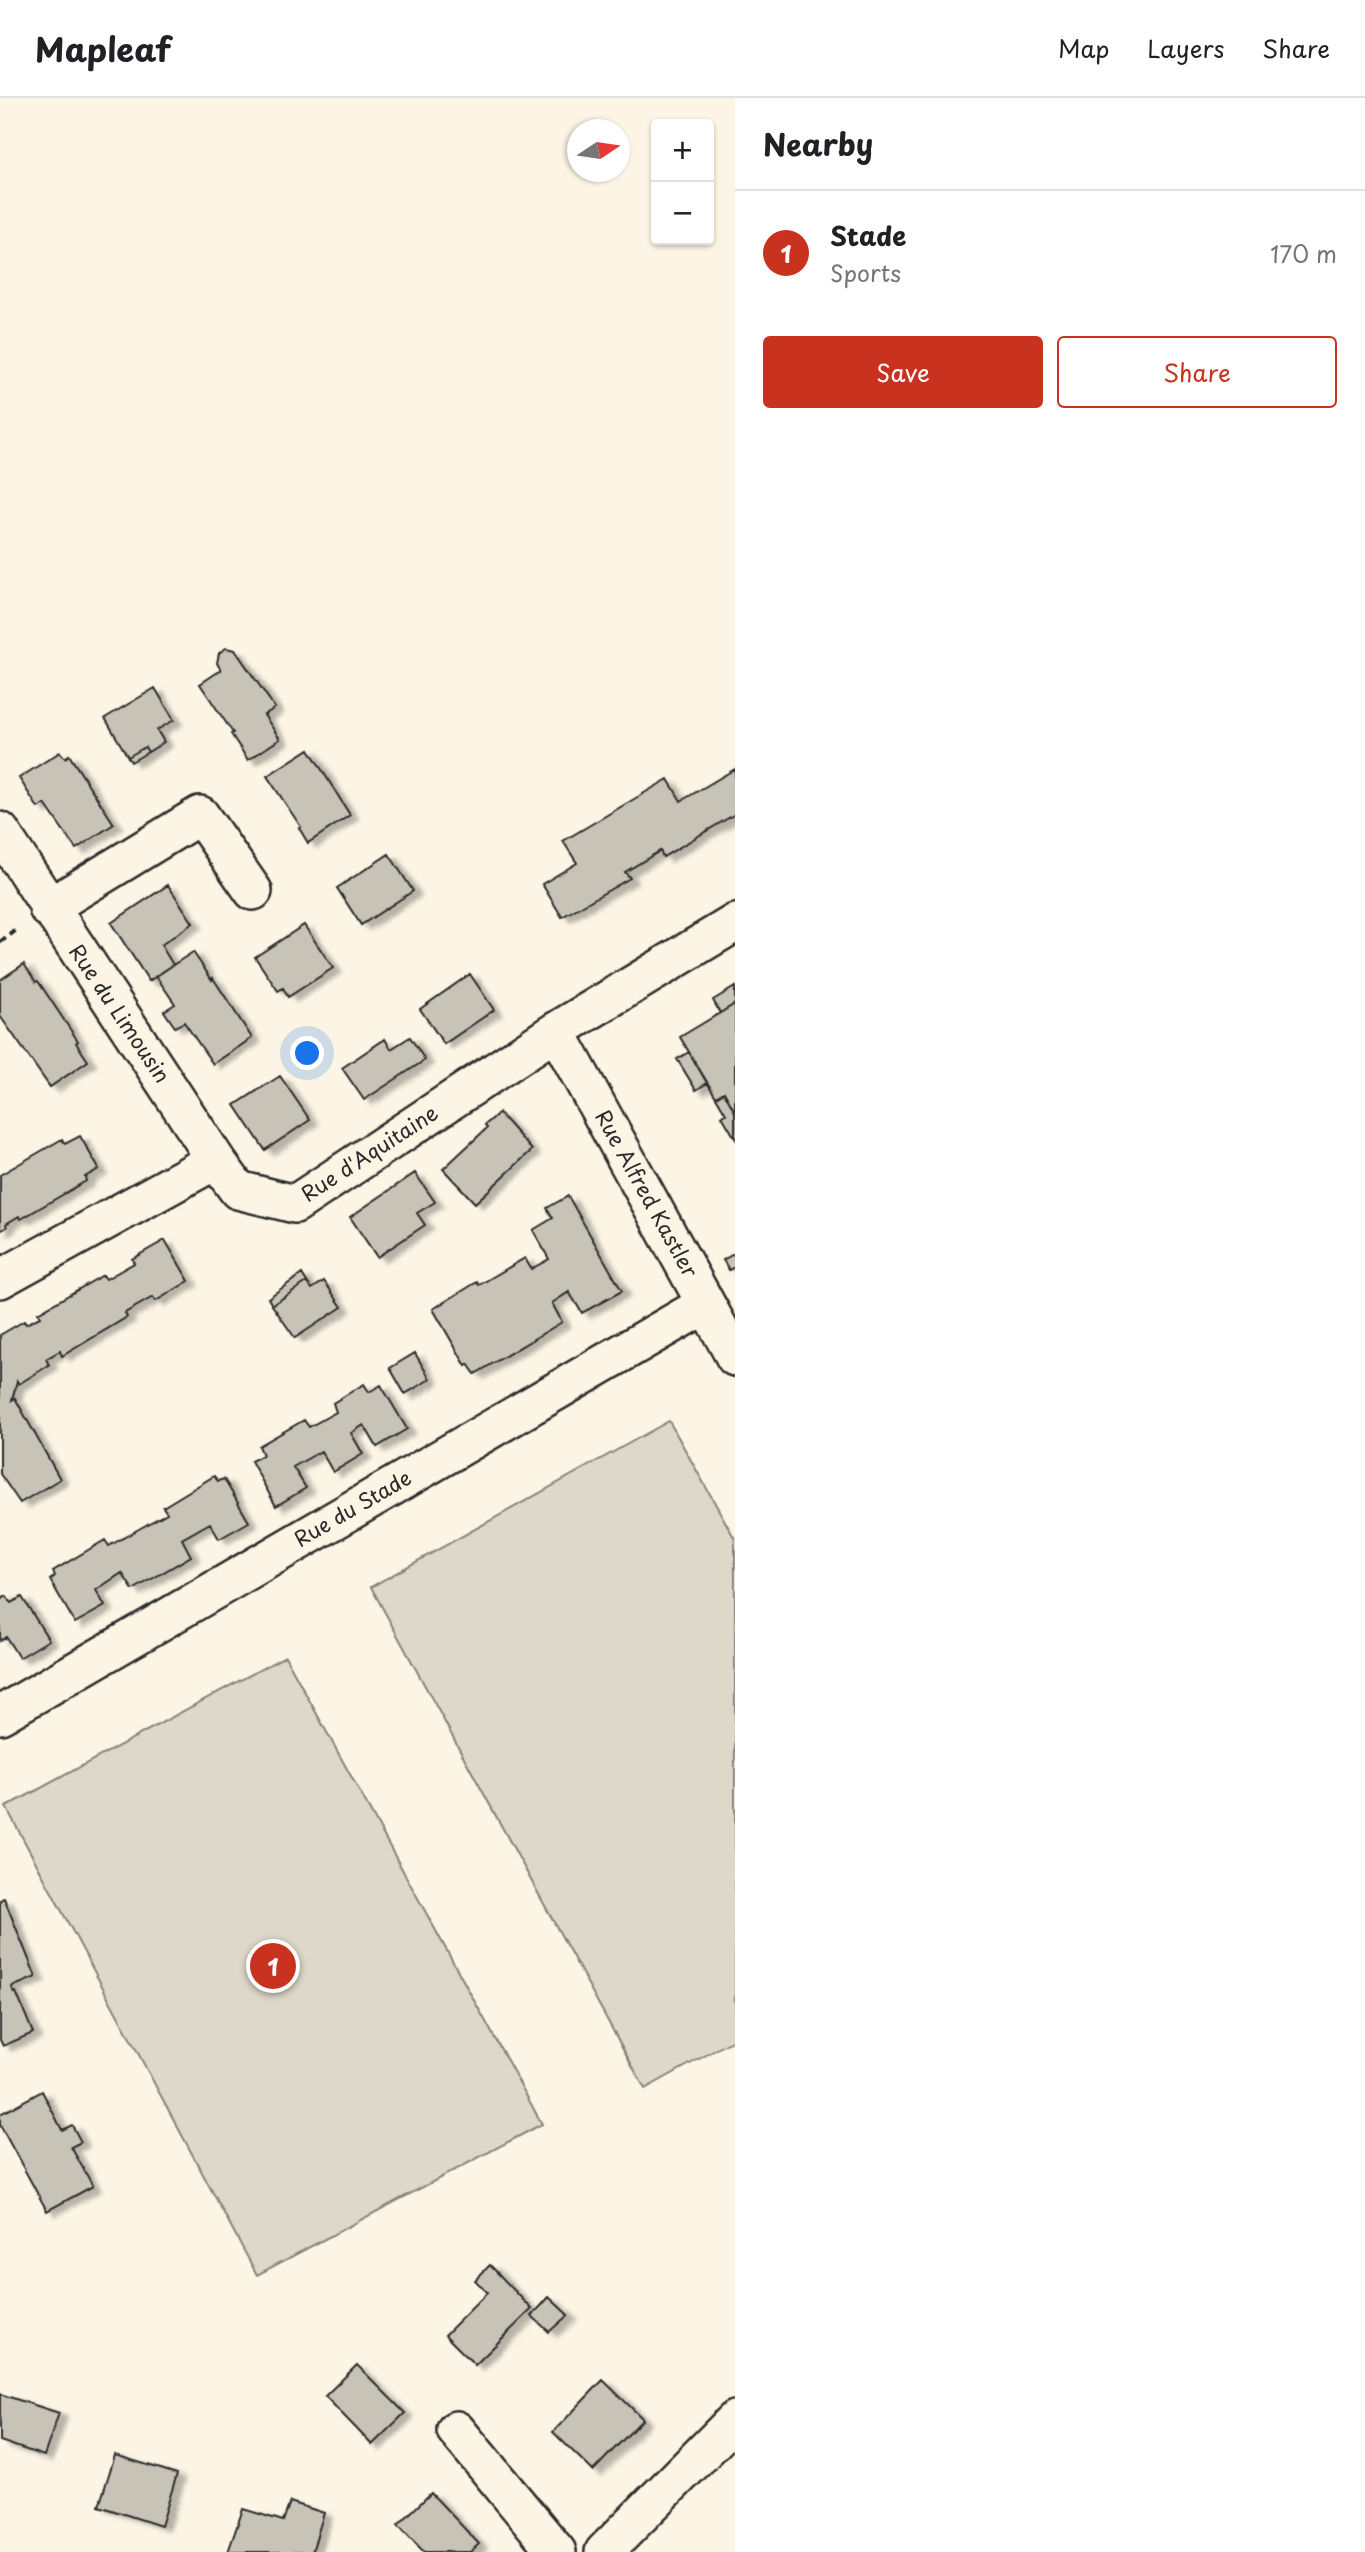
<!DOCTYPE html>
<meta charset="utf-8">
<style>
:root{--surface:#fff;--page:#f2f2f2;--text:#202124;--muted:#757577;--line:#e0e0e0;--accent:#c8321e}
body{margin:0;font-family:"Playpen Sans",sans-serif;background:var(--page);color:var(--text)}
.controls{position:absolute;right:21px;top:21px;display:grid;overflow:hidden;border-radius:7px;box-shadow:0 2px 5px #0004}
.controls button{width:63px;height:63px;display:grid;place-items:center;padding:0;border:0;border-bottom:2px solid var(--line);background:var(--surface);color:var(--text);font:35px sans-serif}
.compass{position:absolute;left:567px;top:21px;width:63px;height:63px;border-radius:50%;background:var(--surface);box-shadow:0 2px 5px #0004;rotate:77deg}
.you{position:absolute;left:308px;top:956px;width:24px;height:24px;margin:-18px;border:5px solid #fff;border-radius:50%;background:#1a73e8;box-shadow:0 0 0 10px #1a73e833}
.badge{display:grid;place-items:center;width:46px;height:46px;border-radius:50%;background:var(--accent);color:#fff;font-size:23px;font-weight:700}
.pin{position:absolute;translate:-50% -50%;border:4px solid #fff;box-shadow:0 2px 7px #0006}
.list{margin:0;padding:0;list-style:none}
h2{display:flex;justify-content:space-between;align-items:center;height:91px;margin:0;padding:0 28px;font-size:30px}
h2 small{font-size:23px;font-weight:400;color:var(--muted)}
.list li{display:grid;grid-template-columns:46px 1fr auto;gap:21px;align-items:center;box-sizing:border-box;height:126px;padding:0 28px;border-top:2px solid var(--line)}
.list b{display:block;font-size:26px;white-space:nowrap}
.list p{margin:0;font-size:23px;white-space:nowrap;color:var(--muted)}
.list em{font-size:23px;font-style:normal;color:var(--muted)}
.actions{display:flex;gap:14px;padding:21px 28px}
.actions a{flex:1;padding:16px 0;border:2px solid var(--accent);border-radius:7px;text-align:center;font-size:24px;color:var(--accent)}
.actions .main{background:var(--accent);color:#fff}
.map{position:relative;flex:none;width:735px;height:2454px;overflow:hidden}
header{display:flex;align-items:center;gap:42px;box-sizing:border-box;height:98px;padding:0 35px;background:var(--surface);border-bottom:2px solid var(--line)}
header strong{font-size:33px}
nav{display:flex;gap:38px;margin-inline-start:auto;font-size:24px}
main{display:flex}
aside{flex:1;background:var(--surface)}
.map>svg:first-child{display:block}
.green{fill:#ded8ca;stroke:#84827a;stroke-width:2}
.building{fill:#c8c3b7;stroke:#2b2b2b;stroke-width:2;filter:url(#shadow)}
.lines{fill:none;stroke-linecap:round;stroke-linejoin:round}
.street-casing{stroke:#2b2b2b;stroke-width:42}
.path{stroke:#2b2b2b;stroke-width:4.5;stroke-dasharray:7 5;stroke-linecap:butt}
.street{stroke:#fcf5e5;stroke-width:37}
.labels{text-anchor:middle;stroke-width:5;stroke-linejoin:round;paint-order:stroke}
.street-label{font-size:21px;fill:#2b2b2b;stroke:#fcf5e5}
</style>
<header>
<strong>Mapleaf</strong>
<nav><a>Map</a><a>Layers</a><a>Share</a></nav>
</header>
<main>
<div class="map">
<svg width="735" height="2454" viewBox="0 0 735 2454">
<defs>
<filter id="shadow"><feDropShadow dx="8" dy="4.5" stdDeviation="2" flood-color="#0004"/></filter>
</defs>
<rect width="100%" height="100%" fill="#fcf5e5"/>
<filter id="ink" filterUnits="userSpaceOnUse"><feTurbulence type="fractalNoise" baseFrequency=".0143" numOctaves="2"/><feDisplacementMap in="SourceGraphic" scale="14" xChannelSelector="R" yChannelSelector="G"/><feConvolveMatrix kernelMatrix="1 2 1 2 8 2 1 2 1" color-interpolation-filters="sRGB"/></filter>
<g filter="url(#ink)">
<path class="green" d="M669,1323L735,1441V1941L645,1991L371,1489Z
M285,1558L542,2026L257,2177L6,1709Z"/>
<path class="building" d="M226,550L235,552L275,610L264,617L280,641L248,662L231,636L233,635L200,586L221,572L217,565L219,555Z
M155,590L174,622L157,632L164,644L148,654L145,649L128,659L105,620Z
M145,649L148,654L131,664L128,659Z
M309,651L350,717L308,745L299,730L301,729L267,678Z
M60,654L65,660L69,657L114,726L76,751L45,706L38,710L19,680Z
M735,671V716L663,759L660,753L625,774L630,780L562,819L542,786L577,765L563,743L668,681L681,703Z
M389,756L413,793L361,827L337,790Z
M168,787L193,825L161,847L173,867L149,883L111,825Z
M304,827L333,870L288,899L283,890L278,893L255,859Z
M193,854L212,882L213,880L252,940L213,966L184,924L175,929L170,922L164,913L175,906L156,878Z
M24,866L36,884L38,883L78,943L76,945L88,963L50,989L0,918V882Z
M470,876L494,912L444,946L420,911Z
M735,889V906L720,915L713,902Z
M735,906V1014L724,994L716,999L680,939Z
M410,939L425,962L364,1002L342,970L385,941L391,951Z
M689,954L707,985L696,992L677,961Z
M280,978L310,1022L265,1052L235,1007Z
M724,994L735,1014V1040L722,1018L726,1016L716,999Z
M499,1015L532,1052L475,1105L443,1071L487,1030L485,1027Z
M80,1038L99,1071L85,1079L86,1083L21,1121L19,1118L6,1126L7,1129L0,1133V1077L62,1041L65,1046Z
M415,1075L435,1104L417,1115L425,1127L377,1159L350,1119Z
M568,1098L622,1193L582,1215L569,1194L552,1205L562,1224L475,1276L468,1266L466,1268L433,1211L477,1184L479,1187L525,1160L531,1171L549,1161L533,1132L553,1120L547,1110Z
M165,1142L189,1183L156,1203L153,1199L125,1215L127,1219L62,1258L60,1253L46,1261L49,1267L19,1286L17,1283L12,1302L15,1300L60,1381L20,1405L0,1376V1237L24,1223L26,1226L40,1219L38,1215L103,1177L106,1181L134,1165L132,1161Z
M735,1155V1169L729,1172L723,1162Z
M302,1176L307,1184L272,1207L268,1200Z
M324,1183L342,1209L295,1240L272,1207L307,1184L312,1191Z
M415,1255L430,1281L405,1296L390,1270Z
M364,1286L369,1294L381,1287L407,1331L377,1349L364,1327L351,1335L363,1356L333,1374L321,1353L293,1369L306,1390L276,1408L251,1363L263,1357L259,1348L304,1322L309,1329L336,1314L333,1305Z
M214,1378L218,1383L224,1381L249,1424L219,1441L210,1425L182,1441L191,1458L133,1492L122,1475L96,1492L105,1508L75,1525L50,1482L55,1478L53,1473L105,1442L109,1448L167,1415L163,1409Z
M6,1498L11,1505L22,1499L49,1542L19,1560L6,1539L0,1543V1502Z
M4,1800L36,1879L12,1889L14,1895L16,1894L33,1935L3,1948L0,1942V1802Z
M42,1993L62,2032L72,2027L81,2044L71,2049L93,2088L47,2113L0,2027V2016Z
M490,2167L532,2211L475,2267L445,2237L487,2195L475,2182Z
M549,2199L568,2217L549,2234L532,2218Z
M357,2267L405,2315L372,2347L325,2298Z
M603,2282L643,2321L593,2373L553,2334Z
M0,2296L59,2315L44,2358L0,2343Z
M115,2357L177,2376L161,2428L99,2408Z
M431,2395L479,2446L470,2454H424L398,2427Z
M290,2404L324,2415L312,2454H228L243,2411L283,2423Z"/>
<g class="lines">
<defs>
<path id="street" d="M0,733L216,1062
M48,810L200,717L253,793
M556,933L735,1259
M0,1181L216,1062L238,1092L295,1106L556,933L735,825
M0,1617L706,1206
M456,2332L557,2454
M604,2454L735,2322"/>
</defs>
<use href="#street" class="street-casing"/>
<path class="path" d="M0,844L19,830"/>
<use href="#street" class="street"/>
</g>
</g>
<g class="labels">
<g class="street-label">
<text transform="translate(119 916) rotate(56)" y="7">Rue du Limousin</text>
<text transform="translate(370 1056) rotate(-33)" y="7">Rue d'Aquitaine</text>
<text transform="translate(646 1096) rotate(61)" y="7">Rue Alfred Kastler</text>
<text transform="translate(353 1411) rotate(-30)" y="7">Rue du Stade</text>
</g>
</g>
</svg>
<div class="controls">
<button>+</button>
<button>−</button>
</div>
<svg class="compass" viewBox="-18 -18 36 36"><path d="M0-13l5 13h-10z" fill="#e53935"/><path d="M0 13l5-13h-10z" fill="#757577"/></svg>
<div class="you"></div>
<div class="pin badge" style="left:273px;top:1868px">1</div>
</div>
<aside>
<h2>Nearby<small></small></h2>
<ul class="list">
<li><span class="badge">1</span><div><b>Stade</b><p>Sports</p></div><em>170 m</em></li>
</ul>
<div class="actions"><a class="main">Save</a><a>Share</a></div>
</aside>
</main>
